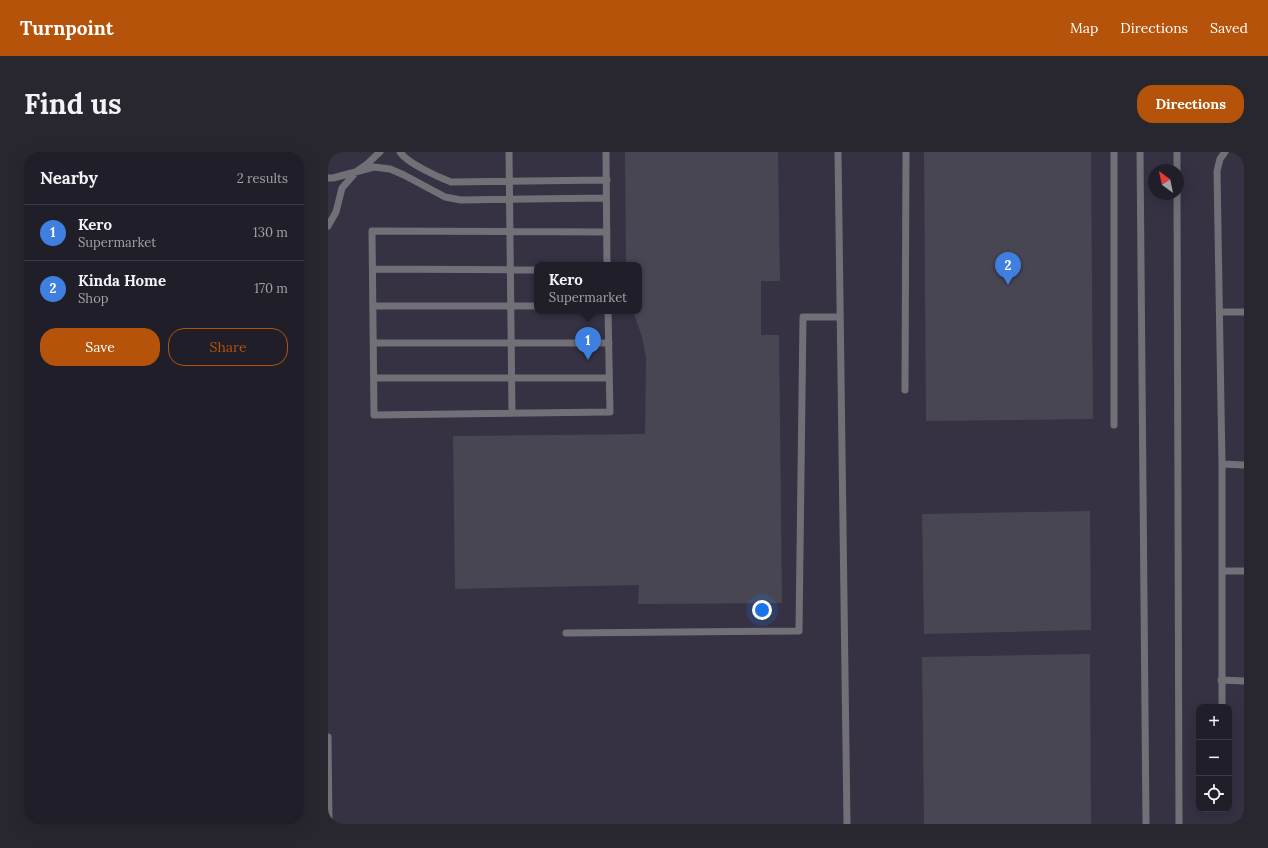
<!DOCTYPE html>
<meta charset="utf-8">
<style>
:root{--surface:#201e28;--page:#282730;--text:#f1f3f6;--muted:#a2a2a8;--line:#3d3c45;--accent:#b45309}
body{margin:0;font-family:Lora,serif;background:var(--page);color:var(--text)}
.controls{position:absolute;right:12px;bottom:12px;display:grid;overflow:hidden;border-radius:8px;box-shadow:0 4px 16px #0002}
.controls button{width:36px;height:36px;display:grid;place-items:center;padding:0;border:0;border-bottom:1px solid var(--line);background:var(--surface);color:var(--text);font:20px sans-serif}
.compass{position:absolute;left:820px;top:12px;width:36px;height:36px;border-radius:50%;background:var(--surface);box-shadow:0 4px 16px #0002;rotate:327deg}
.you{position:absolute;left:434px;top:458px;width:14px;height:14px;margin:-10px;border:3px solid #fff;border-radius:50%;background:#1a73e8;box-shadow:0 0 0 6px #1a73e833}
.badge{display:grid;place-items:center;width:26px;height:26px;border-radius:50%;background:var(--accent);color:#fff;font-size:13px;font-weight:700}
.pin{position:absolute;translate:-50% -33px;filter:drop-shadow(0 1px 2px #0008)}
.pin::after{content:'';position:absolute;top:21px;width:14px;height:12px;background:inherit;clip-path:polygon(0 0,100% 0,50% 100%)}
.popup{position:absolute;left:206px;top:110px;width:108px;height:52px;box-sizing:border-box;display:grid;place-content:center;border-radius:8px;background:var(--surface);filter:drop-shadow(0 1px 3px #0005);font-size:13px;white-space:nowrap;color:var(--muted)}
.popup b{font-size:15px;color:var(--text)}
.popup::after{content:'';position:absolute;left:50%;top:100%;margin-left:-8px;border:8px solid transparent;border-top-color:var(--surface)}
.list{margin:0;padding:0;list-style:none}
h2{display:flex;justify-content:space-between;align-items:center;height:52px;margin:0;padding:0 16px;font-size:17px}
h2 small{font-size:13px;font-weight:400;color:var(--muted)}
.list li{display:grid;grid-template-columns:26px 1fr auto;gap:12px;align-items:center;box-sizing:border-box;height:56px;padding:0 16px;border-top:1px solid var(--line)}
.list b{display:block;font-size:15px;white-space:nowrap}
.list p{margin:0;font-size:13px;white-space:nowrap;color:var(--muted)}
.list em{font-size:13px;font-style:normal;color:var(--muted)}
.actions{display:flex;gap:8px;padding:12px 16px}
.actions a{flex:1;padding:9px 0;border:1px solid var(--accent);border-radius:16px;text-align:center;font-size:14px;color:var(--accent)}
.actions .main{background:var(--accent);color:#fff}
.icon{flex:none;width:22px;height:22px;fill:none;stroke:currentColor;stroke-width:2;stroke-linecap:round;stroke-linejoin:round}
.map{position:relative;flex:none;width:916px;height:672px;overflow:hidden;border-radius:16px}
header{display:flex;align-items:center;gap:24px;box-sizing:border-box;height:56px;padding:0 20px;background:var(--accent);color:#fff}
header strong{font-size:19px}
nav{display:flex;gap:22px;margin-inline-start:auto;font-size:14px}
.intro{display:flex;align-items:center;justify-content:space-between;box-sizing:border-box;height:96px;padding:0 24px}
h1{margin:0;font-size:28px}
.button{padding:10px 18px;border-radius:16px;background:var(--accent);color:#fff;font-size:14px;font-weight:700}
main{display:flex;gap:24px;padding:0 24px}
aside{flex:1;background:var(--surface);border-radius:16px;box-shadow:0 4px 16px #0002}
.map>svg:first-child{display:block}
.built{fill:#363143;fill-rule:evenodd}
.building{fill:#494653}
.lines{fill:none;stroke-linecap:round;stroke-linejoin:round}
.lane{stroke:#717076;stroke-width:7}
</style>
<header>
<strong>Turnpoint</strong>
<nav><a>Map</a><a>Directions</a><a>Saved</a></nav>
</header>
<div class="intro"><h1>Find us</h1><a class="button">Directions</a></div>
<main>
<aside>
<h2>Nearby<small>2 results</small></h2>
<ul class="list">
<li><span class="badge" style="background:#3f7fe0">1</span><div><b>Kero</b><p>Supermarket</p></div><em>130 m</em></li>
<li><span class="badge" style="background:#3f7fe0">2</span><div><b>Kinda Home</b><p>Shop</p></div><em>170 m</em></li>
</ul>
<div class="actions"><a class="main">Save</a><a>Share</a></div>
</aside>
<div class="map">
<svg width="916" height="672" viewBox="0 0 916 672">
<rect width="100%" height="100%" fill="#2b2835"/>
<path class="built" d="M0,0H916V672H0ZM826,18H850V42H826ZM209,113H311V159H209ZM871,555H901V657H871Z"/>
<path class="building" d="M297,0H450L452,129H433V183H451L454,451L310,452L311,433L127,437L125,284L317,282L318,206L314,185L305,159H311V113H298Z
M596,0H763L765,267L598,269Z
M762,359L763,478L596,482L594,362Z
M762,502L763,672H596L594,505Z"/>
<g class="lines">
<path class="lane" d="M72,0C79,11 110,25 123,30L279,28
M181,0L184,261
M278,0L279,113
M510,0L519,672
M786,0V273
M812,0L818,672
M849,0V18
M0,26H5L46,15L62,17L76,23L117,45L133,48L278,46
M849,42L851,672
M0,74L8,60L14,36L29,19L39,12L52,0
M279,80L44,79L46,263L282,260L280,159
M45,117L209,118
M45,154H209
M892,160H916
M46,191H281
M46,226H281
M577,238L578,0
M894,312L916,313
M894,419H916
M238,481L471,479L475,165H512
M893,528L916,529
M894,555V312L889,19L892,7L897,0
M0,585L1,672"/>
</g>
</svg>
<div class="controls">
<button>+</button>
<button>−</button>
<button><svg class="icon" aria-label="locate" viewBox="0 0 24 24"><circle cx="12" cy="12" r="6"/><path d="M12 2v4M12 18v4M2 12h4M18 12h4"/></svg></button>
</div>
<svg class="compass" viewBox="-18 -18 36 36"><path d="M0-13l5 13h-10z" fill="#e53935"/><path d="M0 13l5-13h-10z" fill="#a2a2a8"/></svg>
<div class="you"></div>
<div class="pin badge" style="left:260px;top:208px;background:#3f7fe0">1</div>
<div class="popup"><b>Kero</b>Supermarket</div>
<div class="pin badge" style="left:680px;top:133px;background:#3f7fe0">2</div>
</div>
</main>
